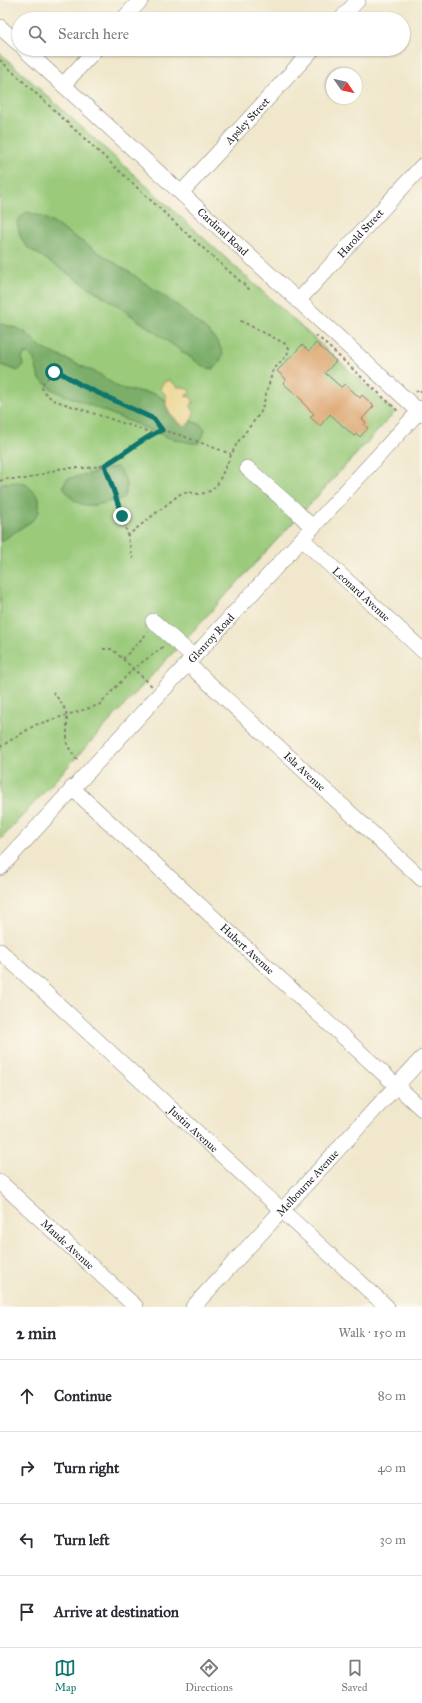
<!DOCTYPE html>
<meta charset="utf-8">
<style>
:root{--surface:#fff;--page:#f7f7f7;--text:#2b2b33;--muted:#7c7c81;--line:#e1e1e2;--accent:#0f766e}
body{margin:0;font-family:"IM FELL Great Primer",serif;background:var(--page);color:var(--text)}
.compass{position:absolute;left:326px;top:68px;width:36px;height:36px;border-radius:50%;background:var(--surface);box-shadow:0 1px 3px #0004;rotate:124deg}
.stop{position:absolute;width:12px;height:12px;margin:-9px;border:3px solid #0f766e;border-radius:50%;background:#fff}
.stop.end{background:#0f766e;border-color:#fff;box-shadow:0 1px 4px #0008}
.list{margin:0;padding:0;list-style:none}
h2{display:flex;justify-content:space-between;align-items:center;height:52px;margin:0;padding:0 16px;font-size:17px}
h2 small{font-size:13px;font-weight:400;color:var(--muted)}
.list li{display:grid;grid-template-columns:26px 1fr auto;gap:12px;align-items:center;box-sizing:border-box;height:72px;padding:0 16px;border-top:1px solid var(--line)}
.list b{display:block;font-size:15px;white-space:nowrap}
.list em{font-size:13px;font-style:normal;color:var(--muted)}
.icon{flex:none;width:22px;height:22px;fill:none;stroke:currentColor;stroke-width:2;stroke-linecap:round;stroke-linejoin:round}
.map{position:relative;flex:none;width:422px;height:1307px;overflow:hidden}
.search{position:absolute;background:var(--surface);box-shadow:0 1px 3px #0004;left:12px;right:12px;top:12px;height:44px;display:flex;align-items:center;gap:10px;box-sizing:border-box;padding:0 14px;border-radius:22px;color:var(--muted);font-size:15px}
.sheet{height:340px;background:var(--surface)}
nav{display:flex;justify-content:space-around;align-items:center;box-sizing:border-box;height:56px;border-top:1px solid var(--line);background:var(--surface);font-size:11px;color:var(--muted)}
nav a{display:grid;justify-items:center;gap:2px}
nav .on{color:var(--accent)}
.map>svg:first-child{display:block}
.green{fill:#9aca7a;stroke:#5b734b}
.forest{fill:#7bae6a;stroke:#4c6543}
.sand{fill:#eeda9e;stroke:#857b5d}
.building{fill:#d8985c}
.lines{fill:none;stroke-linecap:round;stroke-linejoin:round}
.minor-casing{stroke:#868274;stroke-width:16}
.path{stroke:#868274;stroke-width:2;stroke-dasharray:3 3;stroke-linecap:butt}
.minor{stroke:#fff;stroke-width:15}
.route{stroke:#0f766e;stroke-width:5}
.labels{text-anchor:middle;stroke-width:4;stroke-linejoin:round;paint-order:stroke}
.street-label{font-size:11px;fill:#1c1c1c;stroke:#fbf7ec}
</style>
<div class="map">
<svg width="422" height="1307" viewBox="0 0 422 1307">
<rect width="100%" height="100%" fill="#fbf7ec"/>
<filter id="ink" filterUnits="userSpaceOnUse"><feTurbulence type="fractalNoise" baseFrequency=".025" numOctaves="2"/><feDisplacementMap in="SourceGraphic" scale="8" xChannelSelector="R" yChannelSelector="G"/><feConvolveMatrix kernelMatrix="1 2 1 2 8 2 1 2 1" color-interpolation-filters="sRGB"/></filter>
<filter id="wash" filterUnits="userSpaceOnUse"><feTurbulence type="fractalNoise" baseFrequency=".012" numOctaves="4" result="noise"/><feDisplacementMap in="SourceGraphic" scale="16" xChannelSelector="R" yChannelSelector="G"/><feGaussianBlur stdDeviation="0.9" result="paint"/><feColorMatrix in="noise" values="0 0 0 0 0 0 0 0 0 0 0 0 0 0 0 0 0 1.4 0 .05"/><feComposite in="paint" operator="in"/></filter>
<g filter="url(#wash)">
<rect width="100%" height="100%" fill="#f0e7cc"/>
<path class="green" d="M0,53L395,412L0,840Z"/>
<path class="forest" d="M27,212L41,216L53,223L129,272L178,306L211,334L219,344L223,354L218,365L212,369L204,367L118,306L27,247L21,238L17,223L21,217Z
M0,324L14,327L25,332L42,348L99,374L119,388L156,394L165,400L169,412L179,423L190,422V421L200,424L205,429L203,436L199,443H192L172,439L53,390L39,378L34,359L29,354H24L22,359L23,366L18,371L1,365Z
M116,467C126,474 130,490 122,499C95,504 79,515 63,486L67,479Z
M17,482L25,483L39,497V512L33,520L0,542V485L4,483Z"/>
<path class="sand" d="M169,380L178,387H184L189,390L190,393L185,396L191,397L193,400V403L190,406L194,411C194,416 190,424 185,426L179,423L169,412L166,405V396L160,388L164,382Z"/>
<g id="blocks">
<path class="building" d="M316,343L336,361L325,373L341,387L345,384L360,398L362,395L374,406L362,419L366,422L364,425L368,428L360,437L357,434L354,436L330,414L320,426L310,417L314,414L302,402L303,401L283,383L286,379L277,371L302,345L309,351Z"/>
</g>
</g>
<g filter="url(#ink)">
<use href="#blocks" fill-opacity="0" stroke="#868274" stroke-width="1"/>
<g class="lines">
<defs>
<g id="minor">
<path d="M123,19L141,0"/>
<path d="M341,19L358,0"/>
<path d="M0,27L19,44"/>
<path id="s1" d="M24,49L422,414"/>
<path d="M63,85L96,49"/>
<path id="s2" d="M181,193L313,49"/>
<path id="s3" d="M298,301L422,166"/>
<path d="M247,468L296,511L312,527"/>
<path id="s4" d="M302,539L422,650"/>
<path d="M153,621L193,656"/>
<path id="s5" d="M187,663L422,879"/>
<path id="s6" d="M72,788L422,1109"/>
<path id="s7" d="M0,868L422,408"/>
<path id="s8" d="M0,951L387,1307"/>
<path id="s9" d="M0,1182L136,1307"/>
<path id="s10" d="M193,1307L422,1058"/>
</g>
</defs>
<use href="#minor" class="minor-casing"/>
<path class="path" d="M0,60L185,232L250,290
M316,335L398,411L399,410
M416,392L419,389L422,392
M162,430L154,419L81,385L61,373L54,372L43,383L42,390L53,400L153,433L162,430L183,436L231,454
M105,465L123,516L133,559
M0,481L5,479H27L62,468H88L105,465L153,433
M127,536L180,494L188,492L199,494L205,493L210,491L217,485L237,443L261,412L273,370L287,355L289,348L284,343L239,320
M103,649H112L152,686
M123,659L148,632
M53,692L63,705L67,715V745L78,761
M0,747L35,725L99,705L133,669L163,647"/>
<use href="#minor" class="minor"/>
</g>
</g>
<g class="lines" filter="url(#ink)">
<path class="route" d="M54,372L61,373L81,385L154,419L162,430C144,437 123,455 105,465L122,516"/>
</g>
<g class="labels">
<g class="street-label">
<text dy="4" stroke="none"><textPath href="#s2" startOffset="98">Apsley Street</textPath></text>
<text dy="4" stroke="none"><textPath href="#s1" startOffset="270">Cardinal Road</textPath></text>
<text dy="4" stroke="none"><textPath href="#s3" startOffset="92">Harold Street</textPath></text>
<text dy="4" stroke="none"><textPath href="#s4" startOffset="81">Leonard Avenue</textPath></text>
<text dy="4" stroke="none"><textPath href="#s7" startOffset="312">Glenroy Road</textPath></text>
<text dy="4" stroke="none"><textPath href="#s5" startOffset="160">Isla Avenue</textPath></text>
<text dy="4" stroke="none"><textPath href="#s6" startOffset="238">Hubert Avenue</textPath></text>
<text dy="4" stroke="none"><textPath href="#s8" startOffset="263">Justin Avenue</textPath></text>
<text dy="4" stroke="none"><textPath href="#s10" startOffset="169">Melbourne Avenue</textPath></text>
<text dy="4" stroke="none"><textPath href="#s9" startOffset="92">Maude Avenue</textPath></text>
</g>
</g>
</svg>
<svg class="compass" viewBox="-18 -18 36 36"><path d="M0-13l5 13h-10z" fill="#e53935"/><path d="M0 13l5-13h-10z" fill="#7c7c81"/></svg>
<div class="stop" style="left:54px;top:372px"></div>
<div class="stop end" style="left:122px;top:516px"></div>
<div class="search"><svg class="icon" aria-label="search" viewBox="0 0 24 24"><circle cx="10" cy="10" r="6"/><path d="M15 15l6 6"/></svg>Search here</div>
</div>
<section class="sheet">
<h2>2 min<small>Walk · 150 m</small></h2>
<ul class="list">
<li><svg class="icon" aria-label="ahead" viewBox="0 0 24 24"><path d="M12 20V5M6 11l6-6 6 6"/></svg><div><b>Continue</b></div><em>80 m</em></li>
<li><svg class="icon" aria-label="right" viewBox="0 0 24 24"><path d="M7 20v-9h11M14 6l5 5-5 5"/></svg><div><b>Turn right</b></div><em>40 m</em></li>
<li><svg class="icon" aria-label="left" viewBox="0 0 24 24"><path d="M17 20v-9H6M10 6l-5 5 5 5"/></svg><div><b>Turn left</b></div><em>30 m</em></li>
<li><svg class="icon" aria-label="arrive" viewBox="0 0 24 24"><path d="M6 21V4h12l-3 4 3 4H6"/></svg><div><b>Arrive at destination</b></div></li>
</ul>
</section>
<nav>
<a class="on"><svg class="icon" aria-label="map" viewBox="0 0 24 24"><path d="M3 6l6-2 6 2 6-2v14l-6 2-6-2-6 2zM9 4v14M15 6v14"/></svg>Map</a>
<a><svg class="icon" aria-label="directions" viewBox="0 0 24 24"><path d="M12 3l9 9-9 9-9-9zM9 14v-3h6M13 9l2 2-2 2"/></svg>Directions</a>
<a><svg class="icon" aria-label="saved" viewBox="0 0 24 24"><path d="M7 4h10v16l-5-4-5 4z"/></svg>Saved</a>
</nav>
